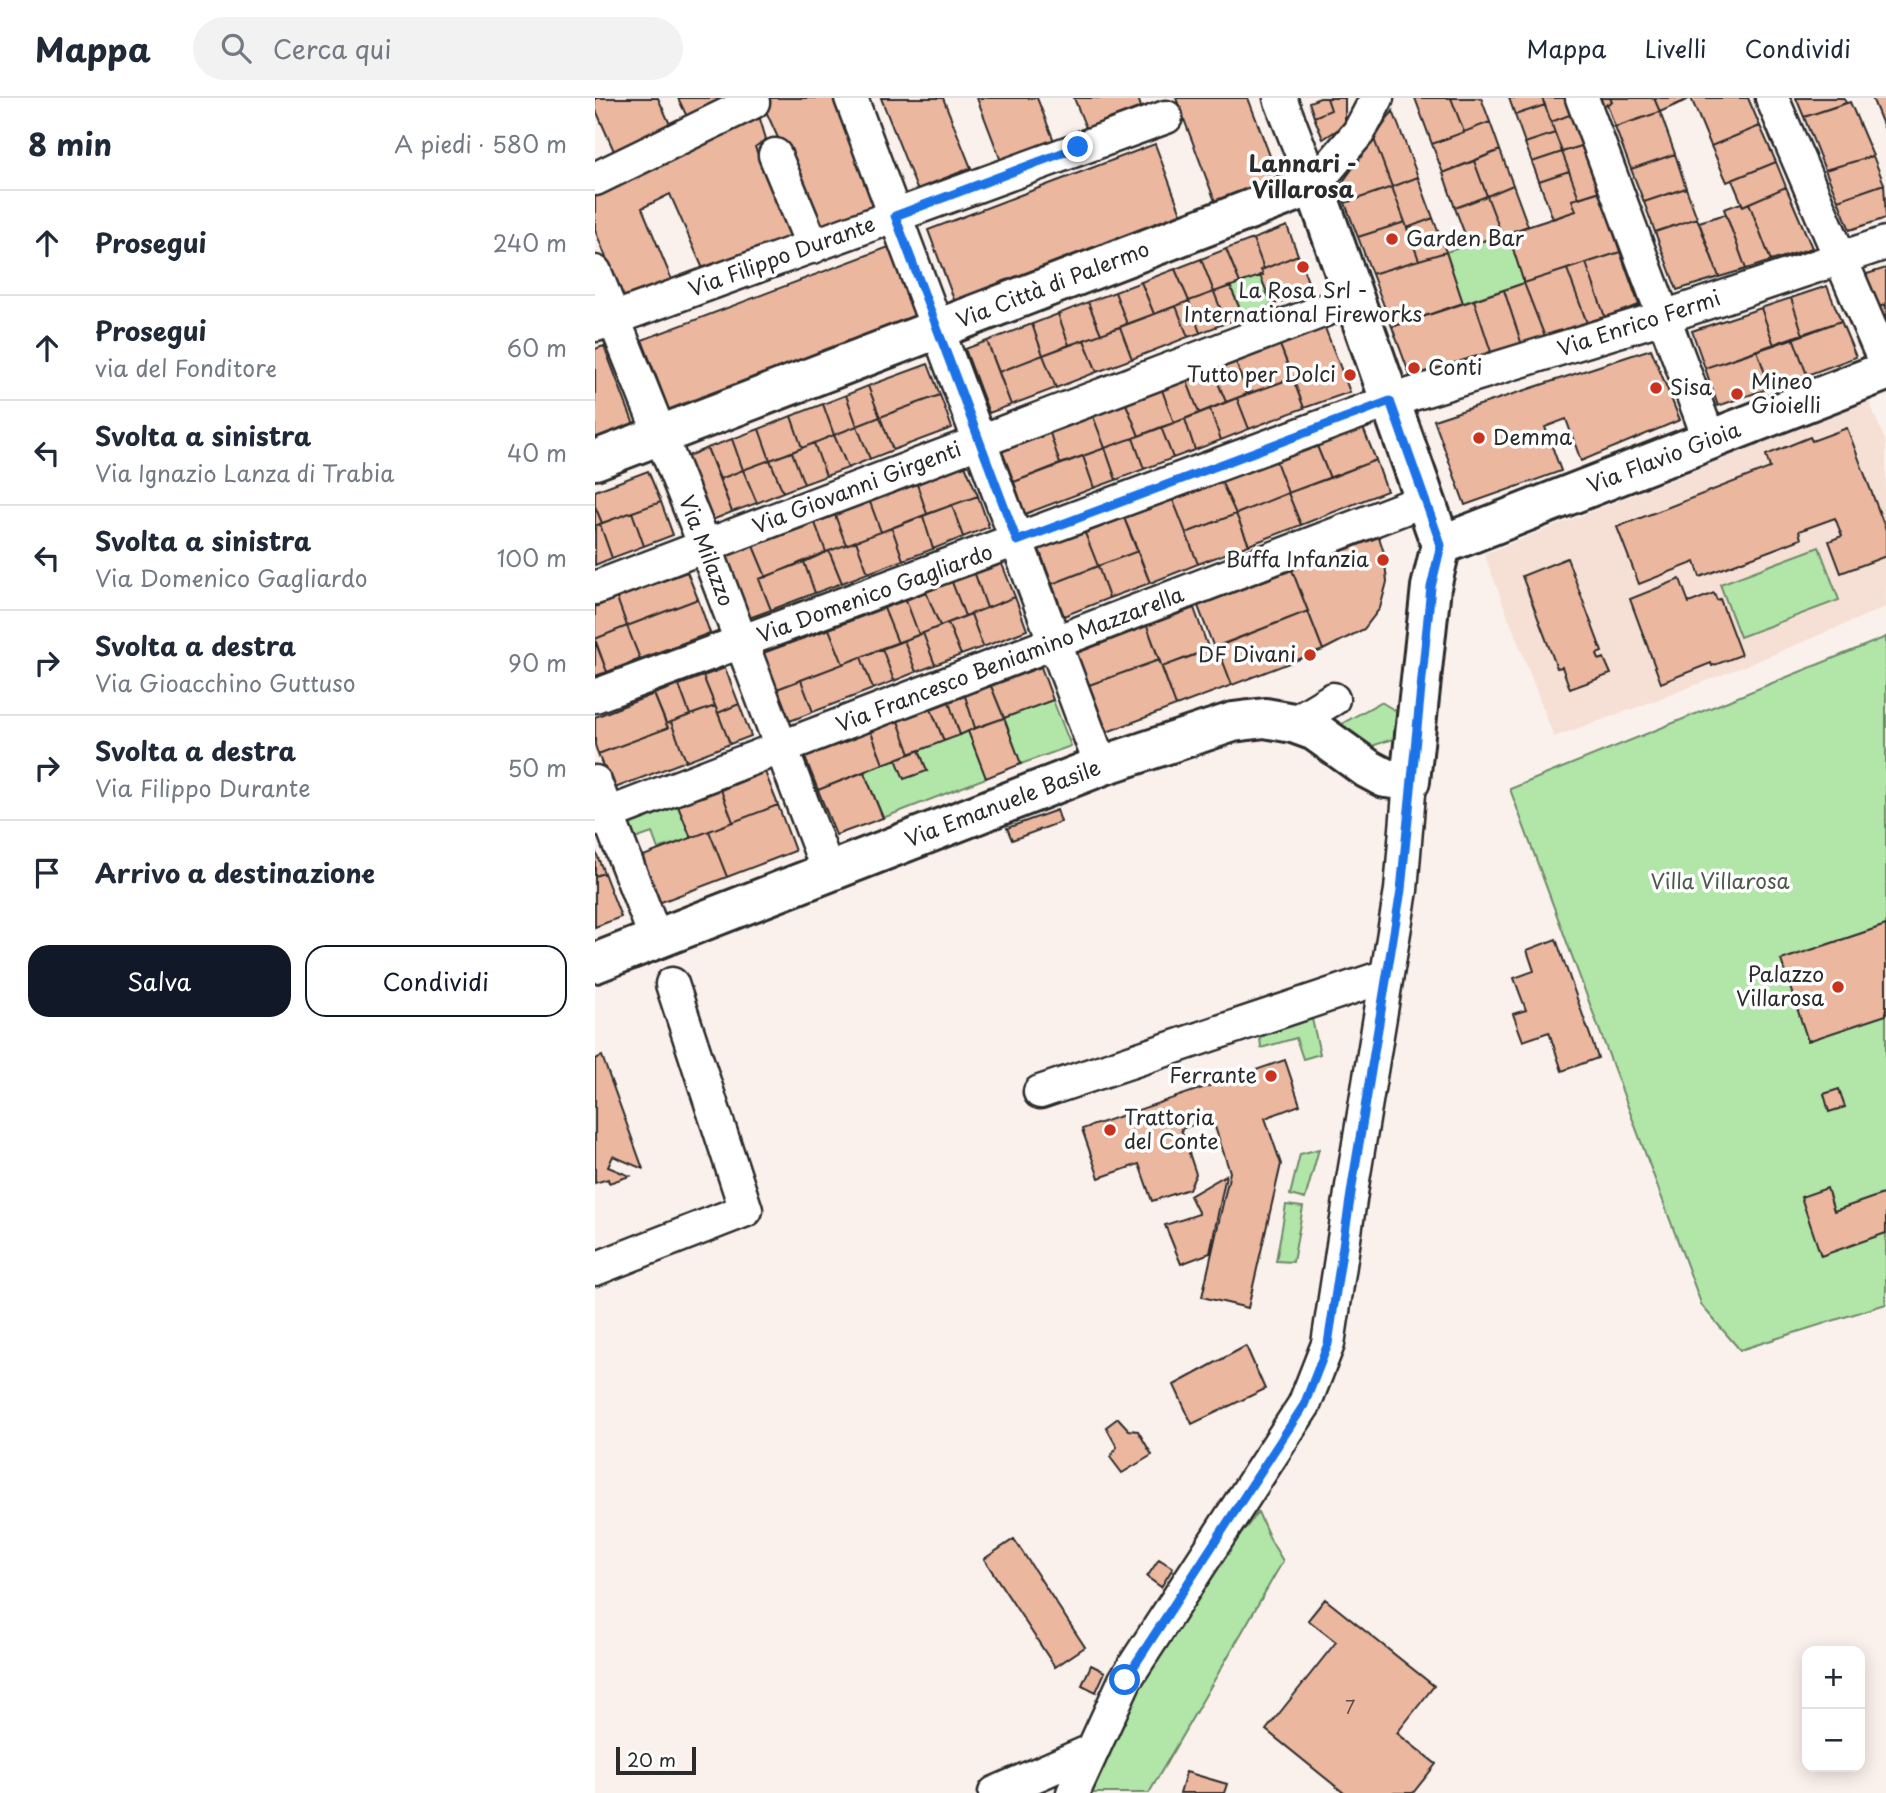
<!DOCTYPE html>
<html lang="it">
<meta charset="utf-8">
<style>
:root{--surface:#fff;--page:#f2f2f3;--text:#1f2937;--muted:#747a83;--line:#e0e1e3;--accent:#111827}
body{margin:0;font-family:"Playpen Sans",sans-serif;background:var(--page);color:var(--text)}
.controls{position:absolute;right:21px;bottom:21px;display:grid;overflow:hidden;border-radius:14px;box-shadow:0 4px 18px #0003}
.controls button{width:63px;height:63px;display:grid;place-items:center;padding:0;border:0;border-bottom:2px solid var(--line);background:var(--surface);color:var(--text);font:35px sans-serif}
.scale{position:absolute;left:21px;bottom:18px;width:80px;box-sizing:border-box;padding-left:7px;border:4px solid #2b2b2b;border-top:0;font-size:19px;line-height:24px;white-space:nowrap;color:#2b2b2b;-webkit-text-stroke:5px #fff;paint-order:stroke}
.stop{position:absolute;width:21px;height:21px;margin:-16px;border:5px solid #1a73e8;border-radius:50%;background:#fff}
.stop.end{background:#1a73e8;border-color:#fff;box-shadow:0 2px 7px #0008}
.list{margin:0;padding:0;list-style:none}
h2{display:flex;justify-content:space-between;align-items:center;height:91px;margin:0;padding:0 28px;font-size:30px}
h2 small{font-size:23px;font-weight:400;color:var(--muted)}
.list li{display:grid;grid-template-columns:46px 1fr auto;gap:21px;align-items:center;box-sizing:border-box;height:105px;padding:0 28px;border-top:2px solid var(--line)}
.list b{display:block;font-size:26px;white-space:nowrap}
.list p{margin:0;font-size:23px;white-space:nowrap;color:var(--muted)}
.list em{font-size:23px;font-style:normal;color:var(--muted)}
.actions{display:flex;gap:14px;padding:21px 28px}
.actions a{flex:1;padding:16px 0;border:2px solid var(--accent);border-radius:21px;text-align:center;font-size:24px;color:var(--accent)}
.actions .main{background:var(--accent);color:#fff}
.icon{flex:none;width:38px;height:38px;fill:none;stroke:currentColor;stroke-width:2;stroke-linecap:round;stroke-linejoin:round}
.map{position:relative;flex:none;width:1291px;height:1695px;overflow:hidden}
header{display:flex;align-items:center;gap:42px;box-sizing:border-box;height:98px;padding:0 35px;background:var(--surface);border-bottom:2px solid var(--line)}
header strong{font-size:33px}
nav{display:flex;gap:38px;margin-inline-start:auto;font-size:24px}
.search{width:490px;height:63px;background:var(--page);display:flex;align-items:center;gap:18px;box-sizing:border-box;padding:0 24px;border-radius:38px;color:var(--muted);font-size:26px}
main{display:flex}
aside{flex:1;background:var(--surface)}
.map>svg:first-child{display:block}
.built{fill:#f6e0d5}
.green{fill:#b1e6a8;stroke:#6e886a;stroke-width:2}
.building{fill:#ecb79f;stroke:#2b2b2b;stroke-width:2}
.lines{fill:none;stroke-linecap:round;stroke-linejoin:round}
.minor-casing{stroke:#2b2b2b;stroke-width:37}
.major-casing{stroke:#2b2b2b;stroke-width:44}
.minor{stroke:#fff;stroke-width:32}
.major{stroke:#fff;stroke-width:38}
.route{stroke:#1a73e8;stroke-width:9}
.poi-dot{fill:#c8321e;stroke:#fff;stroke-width:2.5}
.labels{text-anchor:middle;stroke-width:7;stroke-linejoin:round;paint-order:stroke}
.number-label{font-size:18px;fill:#5b4e48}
.poi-label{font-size:21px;fill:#2b2b2b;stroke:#fff;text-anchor:start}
.street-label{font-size:21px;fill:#2b2b2b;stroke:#fff}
.park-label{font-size:21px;fill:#4c5a4a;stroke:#fff}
.neighbourhood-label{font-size:23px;font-weight:bold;fill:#2b2b2b;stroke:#fff}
</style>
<header>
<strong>Mappa</strong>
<div class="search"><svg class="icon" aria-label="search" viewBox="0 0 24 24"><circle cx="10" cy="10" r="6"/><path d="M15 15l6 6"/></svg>Cerca qui</div>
<nav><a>Mappa</a><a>Livelli</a><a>Condividi</a></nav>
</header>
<main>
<aside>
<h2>8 min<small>A piedi · 580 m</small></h2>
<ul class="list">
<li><svg class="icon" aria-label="ahead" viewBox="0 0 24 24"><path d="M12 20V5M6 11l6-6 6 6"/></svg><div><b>Prosegui</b></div><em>240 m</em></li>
<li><svg class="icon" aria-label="ahead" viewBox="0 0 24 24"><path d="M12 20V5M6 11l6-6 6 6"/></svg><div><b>Prosegui</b><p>via del Fonditore</p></div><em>60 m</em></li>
<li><svg class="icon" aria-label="left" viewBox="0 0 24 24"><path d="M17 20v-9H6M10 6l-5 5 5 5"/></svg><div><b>Svolta a sinistra</b><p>Via Ignazio Lanza di Trabia</p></div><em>40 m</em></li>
<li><svg class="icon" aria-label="left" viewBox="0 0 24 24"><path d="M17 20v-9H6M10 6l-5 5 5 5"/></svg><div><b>Svolta a sinistra</b><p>Via Domenico Gagliardo</p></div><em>100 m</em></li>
<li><svg class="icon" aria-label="right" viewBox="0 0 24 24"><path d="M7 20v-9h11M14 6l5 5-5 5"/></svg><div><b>Svolta a destra</b><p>Via Gioacchino Guttuso</p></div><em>90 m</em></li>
<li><svg class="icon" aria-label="right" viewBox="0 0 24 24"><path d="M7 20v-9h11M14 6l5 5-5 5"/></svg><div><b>Svolta a destra</b><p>Via Filippo Durante</p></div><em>50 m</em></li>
<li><svg class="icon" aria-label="arrive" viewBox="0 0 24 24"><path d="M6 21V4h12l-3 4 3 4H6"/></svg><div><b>Arrivo a destinazione</b></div></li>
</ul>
<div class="actions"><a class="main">Salva</a><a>Condividi</a></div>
</aside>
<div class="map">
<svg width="1291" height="1695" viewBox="0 0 1291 1695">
<rect width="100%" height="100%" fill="#fbf1ec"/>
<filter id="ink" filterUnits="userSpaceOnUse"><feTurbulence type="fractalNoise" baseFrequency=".0143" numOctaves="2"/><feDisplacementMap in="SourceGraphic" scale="14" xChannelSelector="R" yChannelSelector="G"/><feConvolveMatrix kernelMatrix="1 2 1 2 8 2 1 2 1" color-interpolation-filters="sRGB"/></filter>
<g filter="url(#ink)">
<path class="built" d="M1274,303L1291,345V509L1165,562L1054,605L959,639L889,456Z"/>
<path class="green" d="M913,135L929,185L868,205L851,154Z
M665,177L677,207L648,218L635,188Z
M1224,449L1244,502L1145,539L1125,486Z
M1291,539V1206L1145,1252L1107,1208L915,691Z
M458,602L476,648L426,666L409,620Z
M786,604L801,613V640L777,648L741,629Z
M373,633L391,680L288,720L269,674L301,661L332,673L324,652Z
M83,708L96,740L63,751L57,735L37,742L31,728Z
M717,921L725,956L708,961L701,940L666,950L665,939Z
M724,1051L710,1101L695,1097L705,1056Z
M691,1107L708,1109L698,1164L681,1163Z
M663,1414L676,1443L688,1463L554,1695H488L517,1629L609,1485Z"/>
<path class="building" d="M0,0H63L78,33L22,60L0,10Z
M83,0H146L95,25Z
M165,0H238L279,110L224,131Z
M286,0H348L376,70L322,91Z
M382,0H442L459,43L406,63Z
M479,0H543L546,9L491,30Z
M581,0H653L686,87L623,111Z
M725,0H732L736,12L719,19L714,4Z
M732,0H750V27L728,41L719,19L736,12Z
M820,0H856L869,34L837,46Z
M856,0H886L895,24L869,34Z
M914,0H947L950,7L920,17Z
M947,0H979L985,13L956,24Z
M996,0H1015L1017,4L1000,11Z
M1015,0H1059L1065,14L1020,29L1012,6L1017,4Z
M1059,0H1096L1065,14Z
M1096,0H1153L1165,28L1116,48Z
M1201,0H1249L1251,5L1209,19Z
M1277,0H1291V34Z
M1255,4L1278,58L1230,72L1209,19Z
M950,7L960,35L930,45L920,17Z
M162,11L171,41L160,49L198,142L109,173L75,96L47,110L79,187L30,207L0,132V93Z
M798,13L823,79L797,89L779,41Z
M985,13L996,45L967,54L956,24Z
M1065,14L1080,56L1036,71L1020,29Z
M895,24L905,52L848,75L837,46Z
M1165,28L1181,64L1132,84L1116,48Z
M960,35L967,54L937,64L930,45Z
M779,41L797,89L750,105L744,89Z
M996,45L1012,91L984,100L967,54Z
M560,46L588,121L361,207L333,132Z
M905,52L918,87L892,98L879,63Z
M967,54L974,73L944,83L937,64Z
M1080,56L1091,90L1049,104L1036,71Z
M1278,58L1289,86L1243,102L1230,72Z
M879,63L892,98L860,110L848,75Z
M1181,64L1191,89L1148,108L1137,82Z
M974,73L984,100L977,102L981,113L958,121L944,83Z
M823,79L838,120L812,130L797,89Z
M1289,86L1291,120L1255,132L1243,102Z
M918,87L933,128L907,137L892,98Z
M797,89L810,124L763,139L750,105Z
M1191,89L1217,150L1176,163L1154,105Z
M1091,90L1102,120L1060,134L1049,104Z
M1005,93L1025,154L929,185L913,135L981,113L977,102Z
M892,98L907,137L874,147L860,110Z
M1146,105L1148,108L1154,105L1176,163L1151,171L1129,111Z
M1131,116L1151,171L1124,179L1104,124Z
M838,120L851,154L824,162L812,130Z
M1102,120L1124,179L1082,192L1060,134Z
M810,124L824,162L777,176L763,139Z
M692,128L703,157L669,171L658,141Z
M658,141L669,171L666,172L668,177L645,185L631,151Z
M299,147L327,222L76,317L47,242Z
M631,151L645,185L619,194L606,161Z
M851,154L868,205L797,229L777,176Z
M1025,154L1044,207L1010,219L991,165Z
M703,157L716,192L677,207L665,177H668L666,172Z
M606,161L619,194L594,203L580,171Z
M991,165L1010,219L992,225L972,171Z
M1291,170V206L1282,210L1269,177Z
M580,171L594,203L559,216L546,184Z
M972,171L992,225L950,239L929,185Z
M546,184L559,216L532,226L520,194Z
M929,185L950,239L927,247L909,192Z
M635,188L648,218L631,225L619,194Z
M1232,188L1246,223L1208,237L1196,200Z
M909,192L927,247L897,257L879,202Z
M520,194L532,226L506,236L493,204Z
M619,194L631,225L605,235L594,203Z
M1196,200L1208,237L1179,247L1166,210Z
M879,202L897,257L817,283L797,229Z
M594,203L605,235L593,239L581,208Z
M493,204L506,236L474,247L463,216Z
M1291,206V230L1282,210Z
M581,208L593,239L537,261L525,229Z
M1166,210L1179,247L1110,270L1097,233Z
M463,216L474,247L448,257L437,226Z
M1246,223L1261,259L1212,277L1198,239Z
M437,226L448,257L404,274L392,243Z
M525,229L537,261L502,274L489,242Z
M730,230L755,294L709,310L685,247Z
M1198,239L1212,277L1175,290L1162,252Z
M489,242L502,274L461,290L448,257Z
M392,243L416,307L394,315L370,251Z
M685,247L698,280L652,296L641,264Z
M9,248L41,332L0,347V251Z
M1056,251L1085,322L986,363L971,321L950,329L966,373L870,407L839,322Z
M1162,252L1175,290L1123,308L1110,270Z
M448,257L461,290L416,307L404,274Z
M641,264L652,296L631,304L618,273Z
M333,266L345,297L285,319L273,288Z
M618,273L631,304L604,315L592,283Z
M698,280L709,310L654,331L642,300Z
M592,283L604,315L579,325L567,292Z
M273,288L285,319L262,328L251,297Z
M567,292L579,325L544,338L531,306Z
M251,297L262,328L239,337L228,306Z
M345,297L357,330L298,352L285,319Z
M642,300L654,331L626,342L615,311Z
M228,306L239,337L207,350L196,318Z
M531,306L544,338L510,350L498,318Z
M615,311L626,342L600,352L590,321Z
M196,318L207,350L175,362L164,331Z
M498,318L510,350L465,366L455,335Z
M285,319L298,352L275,361L262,328Z
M590,321L600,352L578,360L566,329Z
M262,328L275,361L253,370L239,337Z
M566,329L578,360L549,371L538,340Z
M768,330L781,362L735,380L722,348Z
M1252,330L1291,432V458L1246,475L1234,443L1247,438L1240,420L1204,433L1206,441L1105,479L1100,464L1044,486L1022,429L1175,370L1171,357L1215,339L1217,343Z
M164,331L175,362L148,372L137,341Z
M455,335L465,366L419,384L407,353Z
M239,337L253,370L231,378L219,345Z
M538,340L549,371L521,382L510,350Z
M137,341L148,372L125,381L112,350Z
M219,345L231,378L209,386L197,354Z
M722,348L735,380L693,395L681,363Z
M112,350L137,414L115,423L88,360Z
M510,350L521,382L499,390L488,358Z
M197,354L209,386L188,394L175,362Z
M488,358L499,390L430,416L419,384Z
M175,362L188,394L162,405L148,372Z
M781,362L792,393L706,427L693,395Z
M681,363L693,395L641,416L626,383Z
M370,367L383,398L332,416L322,386Z
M148,372L162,405L137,414L125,381Z
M53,373L66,404L7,425L0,408V393Z
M626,383L641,416L591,435L578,402Z
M322,386L332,416L286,434L275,404Z
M693,395L706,427L654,447L641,416Z
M383,398L394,429L368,439L357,407Z
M578,402L603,466L555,485L529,420Z
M66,404L78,437L49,448L37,414Z
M275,404L286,434L251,447L240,417Z
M357,407L368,439L338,451L328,418Z
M0,408L7,425L0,428Z
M37,414L49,448L17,460L5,426Z
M641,416L654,447L603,466L591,435Z
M240,417L251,447L231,454L220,425Z
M328,418L338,451L308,462L297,430Z
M529,420L543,453L503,468L490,435Z
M220,425L231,454L171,479L158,448Z
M5,426L17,460L0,467V428Z
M297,430L308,462L273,475L261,443Z
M490,435L503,468L457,486L444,451Z
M784,439L789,455L792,484L785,510L769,531L728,552L697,472Z
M261,443L273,475L247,485L234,453Z
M158,448L171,479L164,481L176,512L154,520L129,459Z
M234,453L247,485L220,495L209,464Z
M543,453L555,485L514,500L503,468Z
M972,460L1007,554L1002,556L1004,562L1009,560L1016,576L975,591L967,569L962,570L927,478Z
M209,464L220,495L176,512L164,481Z
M407,466L420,499L392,510L380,476Z
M503,468L514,500L469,518L457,486Z
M697,472L713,513L619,550L603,508Z
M92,474L103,501L32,528L22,500Z
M380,476L392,510L370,518L357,484Z
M1085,481L1094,505L1119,495L1122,502L1125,501L1146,557L1117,568L1116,565L1066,585L1035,501Z
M357,484L370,518L345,528L331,494Z
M331,494L345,528L324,537L311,502Z
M420,499L432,532L388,549L376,516Z
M22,500L32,528L0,541V509Z
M103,501L115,535L45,561L32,528Z
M311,502L324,537L303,545L289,510Z
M289,510L303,545L248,566L234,531Z
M599,510L614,552L567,569L552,528Z
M713,513L728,552L637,587L622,548Z
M376,516L388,549L366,557L353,525Z
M353,525L366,557L340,567L328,535Z
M32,528L45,561L12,574L0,541Z
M552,528L564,562L494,587L482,555Z
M234,531L248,566L182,591L168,555Z
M328,535L340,567L321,574L309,542Z
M309,542L321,574L299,583L287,550Z
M0,543L12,574L0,578Z
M622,548L637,587L581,608L567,569Z
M287,550L299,583L278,591L266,559Z
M266,559L278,591L218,614L206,582Z
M564,562L581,608L512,634L494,587Z
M446,569L458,602L409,620L396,588Z
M130,570L144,606L123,615L108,578Z
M108,578L120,608L95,617L84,587Z
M206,582L218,614L195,623L182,591Z
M84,587L95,617L71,626L59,596Z
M396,588L409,620L380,630L370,598Z
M59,596L73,630L3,656L0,647V619Z
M370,598L380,630L365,637L354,604Z
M354,604L365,637L349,643L336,611Z
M144,606L156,638L135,646L123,615Z
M120,608L135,646L91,663L76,624Z
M336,611L349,643L315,656L303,623Z
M409,620L426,666L391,680L373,633Z
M303,623L315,656L288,666L276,634Z
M76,624L91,663L20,690H17L3,656L73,630L71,626Z
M276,634L288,666L223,692L210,659Z
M324,652L332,673L309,681L301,661Z
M170,674L183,707L138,724L126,692Z
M269,674L288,720L241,737L223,692Z
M126,692L138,724L96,740L83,708Z
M183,707L200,753L132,779L114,733Z
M462,712L466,724L417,742L412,730Z
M114,733L132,779L61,806L43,760Z
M0,752L9,775L0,778Z
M9,775L26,819L0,829V778Z
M1291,827V917L1213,943L1186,862Z
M961,841L1003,960L967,973L954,934L928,943L918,916L931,912L919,880L939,873L932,852Z
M7,958L48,1071L18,1058L13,1069L35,1078L14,1085L13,1081L0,1085V961Z
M690,962L705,1007L670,1020L686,1066L653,1210L607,1199L635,1074L617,1020L586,1031L601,1076L594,1091L557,1103L544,1066L504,1080L487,1031Z
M1244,991L1250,1009L1234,1014L1229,996Z
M631,1077L615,1155L586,1166L570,1127L604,1116L595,1098Z
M1232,1090L1239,1113L1291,1095V1135L1226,1158L1206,1099Z
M651,1248L670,1291L597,1326L579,1287Z
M523,1320L534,1332L543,1333L557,1357L527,1375L515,1359L522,1349L511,1329Z
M419,1441L490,1549L460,1569L389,1461Z
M564,1461L578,1470L566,1489L552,1479Z
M730,1501L839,1588L802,1635L841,1666L818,1695H749L671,1632L741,1544L713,1522Z
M496,1567L510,1574L501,1594L487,1587Z
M591,1674L632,1686L629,1695H585Z"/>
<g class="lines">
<defs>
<path id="minor" d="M256,0L506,668
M685,0L719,87L764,34L782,0
M987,0L1115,343
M1177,0L1291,267
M180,57L218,149
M0,81L158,4
M0,174L110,448L233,773
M1,227L571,19
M0,490L759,201
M0,598L795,303L1078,216L1291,145
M698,625L738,601
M0,684L61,841
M0,721L830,402
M445,994L791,878
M0,1171L151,1112L77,886
M400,1695L496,1653
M478,1695L530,1582L709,1307L733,1246L758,1082L806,792L815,683"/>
<path id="major" d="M0,362L719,87L846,447
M846,447L1291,273
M0,865L506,668L638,624L670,620L698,625L720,633L773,671L790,680L815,683L836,489L846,447"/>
</defs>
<use href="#minor" class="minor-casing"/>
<use href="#major" class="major-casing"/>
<use href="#minor" class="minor"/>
<use href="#major" class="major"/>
</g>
</g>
<g class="lines" filter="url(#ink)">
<path class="route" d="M483,49L300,118L422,443L795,303L846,447L836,489L806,792L758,1082L733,1246L709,1307L530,1582"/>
</g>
<g class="poi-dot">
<circle cx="797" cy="141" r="7"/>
<circle cx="708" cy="169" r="7"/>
<circle cx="819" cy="270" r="7"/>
<circle cx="755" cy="277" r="7"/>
<circle cx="1061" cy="290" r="7"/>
<circle cx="1142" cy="296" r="7"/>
<circle cx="884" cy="340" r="7"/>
<circle cx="788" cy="462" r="7"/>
<circle cx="715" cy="557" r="7"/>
<circle cx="1243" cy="889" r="7"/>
<circle cx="676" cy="978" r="7"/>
<circle cx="515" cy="1032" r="7"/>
</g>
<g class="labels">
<g class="number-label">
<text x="755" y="1616">7</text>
</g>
<g class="poi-label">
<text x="811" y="148">Garden Bar</text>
<text x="708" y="200" text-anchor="middle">La Rosa Srl -<tspan x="708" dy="24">International Fireworks</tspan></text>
<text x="833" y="277">Conti</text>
<text x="741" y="284" text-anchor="end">Tutto per Dolci</text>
<text x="1156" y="291">Mineo<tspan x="1156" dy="24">Gioielli</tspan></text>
<text x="1075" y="297">Sisa</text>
<text x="898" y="347">Demma</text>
<text x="774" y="469" text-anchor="end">Buffa Infanzia</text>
<text x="701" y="564" text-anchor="end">DF Divani</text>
<text x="1229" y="884" text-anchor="end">Palazzo<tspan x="1229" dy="24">Villarosa</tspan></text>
<text x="662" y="985" text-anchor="end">Ferrante</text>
<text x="529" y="1027">Trattoria<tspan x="529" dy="24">del Conte</tspan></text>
</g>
<g class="street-label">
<text transform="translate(187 159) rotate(-20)" y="7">Via Filippo Durante</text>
<text transform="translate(458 187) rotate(-21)" y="7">Via Città di Palermo</text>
<text transform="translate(1044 226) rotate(-18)" y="7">Via Enrico Fermi</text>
<text transform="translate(1069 360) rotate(-21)" y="7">Via Flavio Gioia</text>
<text transform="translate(262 390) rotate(-21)" y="7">Via Giovanni Girgenti</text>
<text transform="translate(111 453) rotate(69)" y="7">Via Milazzo</text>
<text transform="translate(280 496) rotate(-20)" y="7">Via Domenico Gagliardo</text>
<text transform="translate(415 562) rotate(-21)" y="7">Via Francesco Beniamino Mazzarella</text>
<text transform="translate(408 706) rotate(-21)" y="7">Via Emanuele Basile</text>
</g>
<g class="park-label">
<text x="1125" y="791">Villa Villarosa</text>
</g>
<g class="neighbourhood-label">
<text x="708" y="74">Lannari -<tspan x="708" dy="26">Villarosa</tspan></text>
</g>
</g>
</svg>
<div class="controls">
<button>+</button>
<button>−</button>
</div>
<div class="scale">20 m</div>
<div class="stop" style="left:530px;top:1582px"></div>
<div class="stop end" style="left:483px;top:49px"></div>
</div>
</main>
